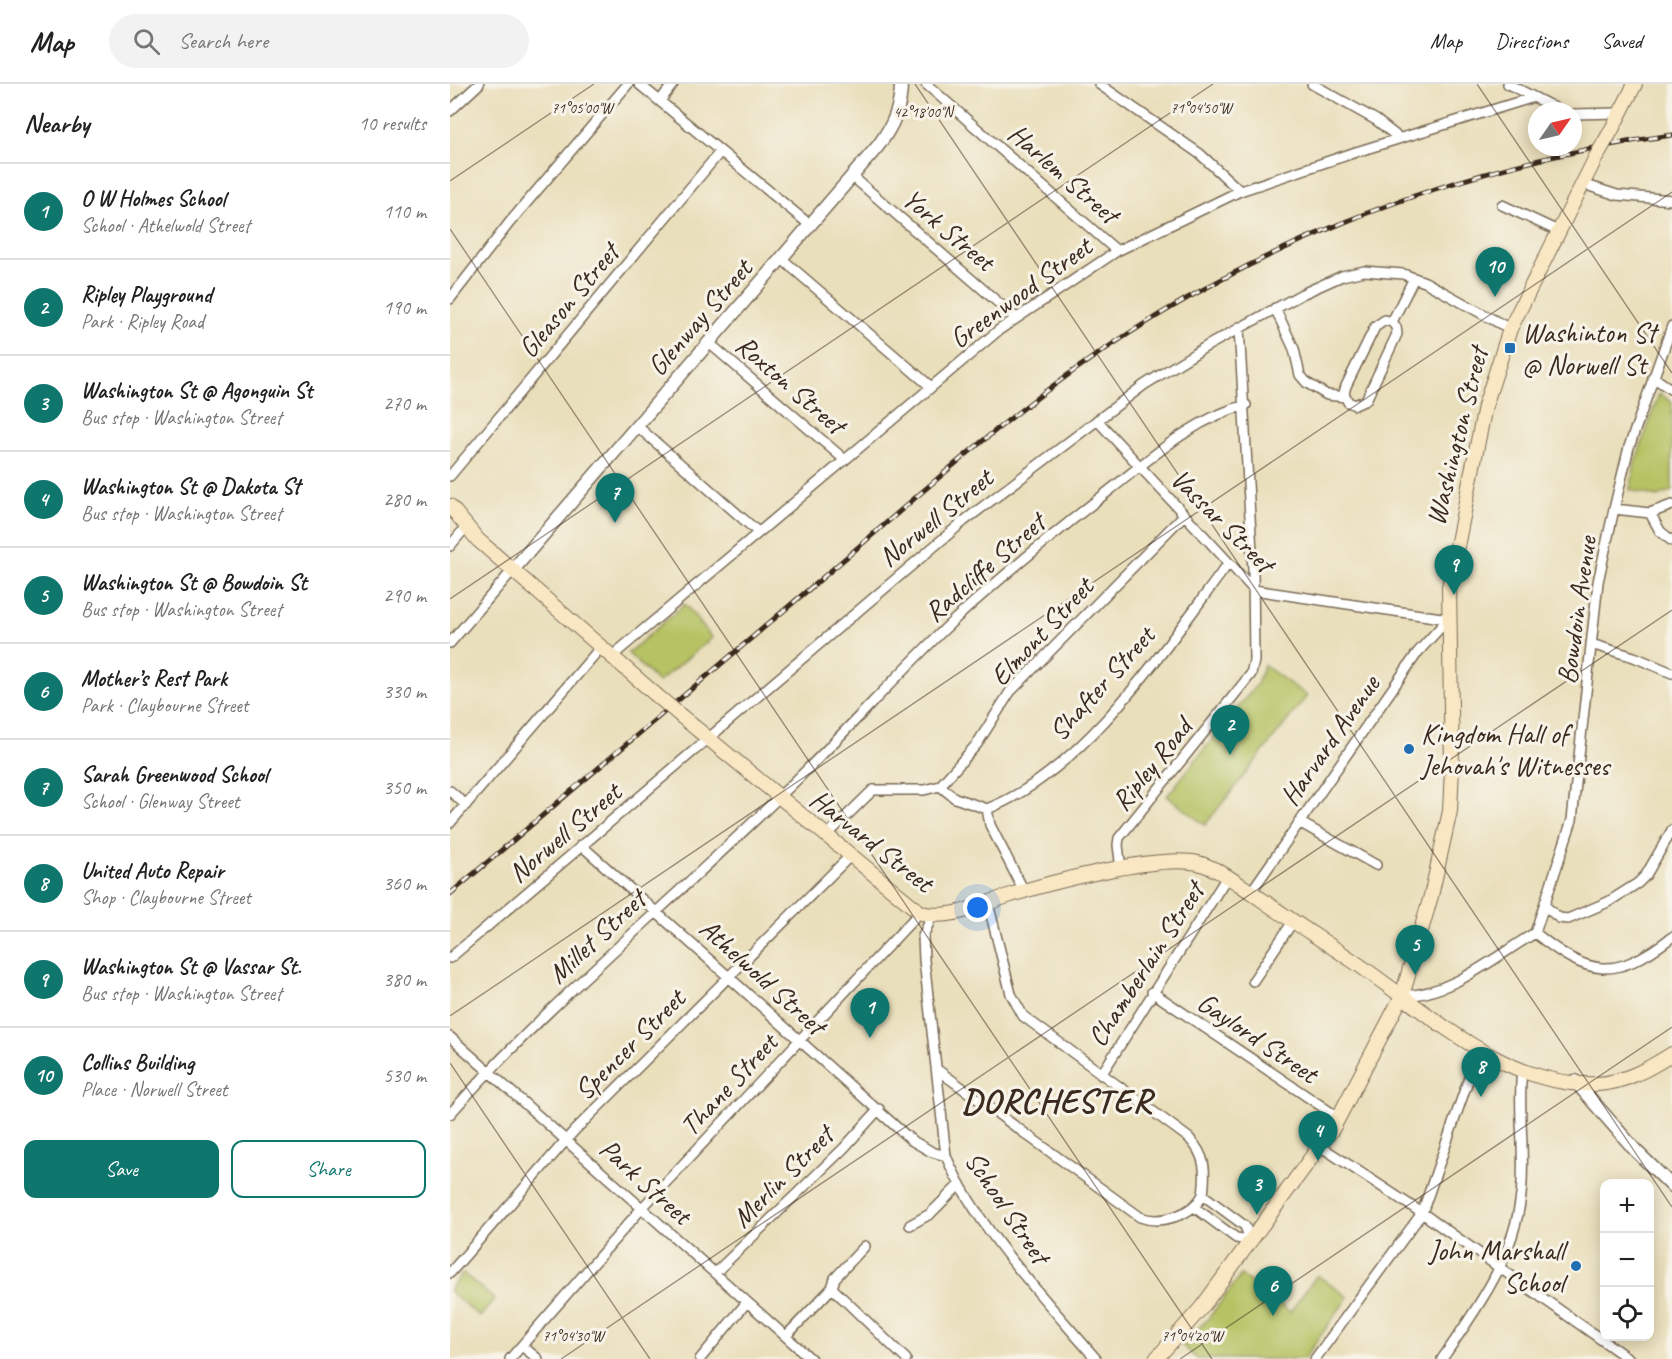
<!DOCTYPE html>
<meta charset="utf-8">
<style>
:root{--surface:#fff;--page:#f2f2f2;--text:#222;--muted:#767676;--line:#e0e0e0;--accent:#0f766e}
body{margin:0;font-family:Caveat,sans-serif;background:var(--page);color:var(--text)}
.controls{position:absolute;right:18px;bottom:18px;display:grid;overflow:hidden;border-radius:12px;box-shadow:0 3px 15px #0003}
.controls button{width:54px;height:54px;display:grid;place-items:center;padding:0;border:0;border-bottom:2px solid var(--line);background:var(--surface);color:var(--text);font:30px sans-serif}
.compass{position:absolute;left:1078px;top:18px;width:54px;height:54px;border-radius:50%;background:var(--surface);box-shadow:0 3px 15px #0003;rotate:56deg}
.you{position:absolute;left:528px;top:824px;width:21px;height:21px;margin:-15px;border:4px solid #fff;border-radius:50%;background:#1a73e8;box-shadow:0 0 0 9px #1a73e833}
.badge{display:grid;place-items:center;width:39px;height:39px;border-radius:50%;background:var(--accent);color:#fff;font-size:20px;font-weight:700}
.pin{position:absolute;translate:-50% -50px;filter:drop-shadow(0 2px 3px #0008)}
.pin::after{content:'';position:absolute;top:32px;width:21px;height:18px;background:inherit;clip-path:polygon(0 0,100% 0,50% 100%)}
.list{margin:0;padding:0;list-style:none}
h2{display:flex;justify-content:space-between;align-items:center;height:78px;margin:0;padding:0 24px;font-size:26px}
h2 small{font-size:20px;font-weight:400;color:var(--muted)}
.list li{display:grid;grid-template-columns:39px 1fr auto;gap:18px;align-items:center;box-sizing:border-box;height:96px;padding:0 24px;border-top:2px solid var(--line)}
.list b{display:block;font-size:22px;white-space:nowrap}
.list p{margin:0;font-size:20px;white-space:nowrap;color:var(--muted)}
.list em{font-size:20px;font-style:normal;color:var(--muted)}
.actions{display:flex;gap:12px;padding:18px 24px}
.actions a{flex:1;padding:14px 0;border:2px solid var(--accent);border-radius:12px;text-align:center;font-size:21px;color:var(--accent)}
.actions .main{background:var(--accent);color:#fff}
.icon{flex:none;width:33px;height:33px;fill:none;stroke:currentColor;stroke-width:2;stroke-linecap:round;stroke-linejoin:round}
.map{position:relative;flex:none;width:1222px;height:1275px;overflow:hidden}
header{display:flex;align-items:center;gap:36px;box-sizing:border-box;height:84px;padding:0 30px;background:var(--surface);border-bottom:2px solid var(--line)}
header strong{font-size:28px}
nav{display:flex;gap:33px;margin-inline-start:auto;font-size:21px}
.search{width:420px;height:54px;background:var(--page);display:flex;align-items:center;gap:15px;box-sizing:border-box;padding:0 21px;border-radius:33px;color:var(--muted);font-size:22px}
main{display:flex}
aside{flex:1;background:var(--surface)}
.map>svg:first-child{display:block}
.green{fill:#b6c264;stroke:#787641;stroke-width:1.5}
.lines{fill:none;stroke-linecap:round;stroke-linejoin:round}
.minor-casing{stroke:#786955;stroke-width:12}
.tertiary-casing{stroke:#786955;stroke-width:15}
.secondary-casing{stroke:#786955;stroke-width:16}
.minor{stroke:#fff;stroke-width:9}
.tertiary{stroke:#fff;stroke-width:12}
.secondary{stroke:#f9e7c3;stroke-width:14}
.rail-casing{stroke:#3b2a1e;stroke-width:5}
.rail{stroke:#f7f3e8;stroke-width:3;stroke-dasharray:9;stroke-linecap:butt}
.secondary-bridge-casing{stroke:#786955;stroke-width:16;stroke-linecap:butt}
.secondary-bridge{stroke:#f9e7c3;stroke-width:14}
.ticks{fill:none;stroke:#3b2a1e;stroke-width:1.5;stroke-opacity:0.45}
.poi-dot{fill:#1f6fb2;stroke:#f7f3e8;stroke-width:2}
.labels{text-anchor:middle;stroke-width:6;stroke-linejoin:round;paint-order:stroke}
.street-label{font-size:28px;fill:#3b2a1e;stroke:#f7f3e8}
.poi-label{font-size:28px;fill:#3b2a1e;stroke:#f7f3e8;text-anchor:start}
.district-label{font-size:34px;font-weight:bold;letter-spacing:1.5px;fill:#3b2a1e;stroke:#f7f3e8}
.ticks-label{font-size:15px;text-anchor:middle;fill:#3b2a1e;stroke:#f7f3e8;stroke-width:6;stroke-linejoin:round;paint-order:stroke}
</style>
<header>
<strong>Map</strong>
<div class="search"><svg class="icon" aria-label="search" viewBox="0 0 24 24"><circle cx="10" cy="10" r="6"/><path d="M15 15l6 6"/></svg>Search here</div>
<nav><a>Map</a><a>Directions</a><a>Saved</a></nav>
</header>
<main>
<aside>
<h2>Nearby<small>10 results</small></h2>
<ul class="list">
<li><span class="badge">1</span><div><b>O W Holmes School</b><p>School · Athelwold Street</p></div><em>110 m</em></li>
<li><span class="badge">2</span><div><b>Ripley Playground</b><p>Park · Ripley Road</p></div><em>190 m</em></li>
<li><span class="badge">3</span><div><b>Washington St @ Agonguin St</b><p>Bus stop · Washington Street</p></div><em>270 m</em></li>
<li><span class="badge">4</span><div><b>Washington St @ Dakota St</b><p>Bus stop · Washington Street</p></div><em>280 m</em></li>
<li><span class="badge">5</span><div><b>Washington St @ Bowdoin St</b><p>Bus stop · Washington Street</p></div><em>290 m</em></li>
<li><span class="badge">6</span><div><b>Mother’s Rest Park</b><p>Park · Claybourne Street</p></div><em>330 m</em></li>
<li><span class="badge">7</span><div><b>Sarah Greenwood School</b><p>School · Glenway Street</p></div><em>350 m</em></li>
<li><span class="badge">8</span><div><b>United Auto Repair</b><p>Shop · Claybourne Street</p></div><em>360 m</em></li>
<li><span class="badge">9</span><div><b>Washington St @ Vassar St.</b><p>Bus stop · Washington Street</p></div><em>380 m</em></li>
<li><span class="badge">10</span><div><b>Collins Building</b><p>Place · Norwell Street</p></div><em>530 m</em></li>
</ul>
<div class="actions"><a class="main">Save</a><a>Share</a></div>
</aside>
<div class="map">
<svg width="1222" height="1275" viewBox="0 0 1222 1275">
<rect width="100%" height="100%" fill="#f7f3e8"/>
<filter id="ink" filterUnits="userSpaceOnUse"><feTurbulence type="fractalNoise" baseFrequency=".0167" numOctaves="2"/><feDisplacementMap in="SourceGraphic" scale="12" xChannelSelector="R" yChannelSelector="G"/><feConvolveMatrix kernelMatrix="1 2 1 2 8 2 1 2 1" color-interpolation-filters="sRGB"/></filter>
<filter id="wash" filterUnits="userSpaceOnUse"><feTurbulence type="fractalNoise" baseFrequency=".008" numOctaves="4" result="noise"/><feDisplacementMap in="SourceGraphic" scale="24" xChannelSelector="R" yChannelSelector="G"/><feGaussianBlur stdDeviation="1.35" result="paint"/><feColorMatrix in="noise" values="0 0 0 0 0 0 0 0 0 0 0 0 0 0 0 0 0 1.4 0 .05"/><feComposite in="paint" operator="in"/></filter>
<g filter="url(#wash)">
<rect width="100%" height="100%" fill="#eadfbb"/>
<path class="green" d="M1209,310L1222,318V407L1208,413L1180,406L1185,379Z
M235,520L262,554L208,598L178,569Z
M814,581L857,612L755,741L717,712L807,600Z
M13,1189L44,1215L30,1233L0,1208V1204Z
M791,1191L840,1228L867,1191L898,1213L854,1275H747L731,1260L758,1235Z"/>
</g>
<g filter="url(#ink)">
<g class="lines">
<defs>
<path id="minor" d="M189,0L360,141
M476,0L667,167
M649,0L750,70L790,107
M862,0L926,36L949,54
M1058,0L1111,27
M210,17L223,0
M0,27L29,0
M1123,30L1170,29
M402,92L566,234
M1133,100L1167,111L1222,116
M1052,121L1108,147
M332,175L480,302
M0,215L60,138L178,0
M825,224L844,265L850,291L857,299L877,311L896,313
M942,238L946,243L947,250L916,316L905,321L898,318L894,309L896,302L925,243L935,236L942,238L964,194
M258,258L395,376
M1203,293L1222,306
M647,336L804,506L998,535
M187,342L308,448
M0,392L270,68
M1164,425L1200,429L1210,447L1222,457
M1200,429L1222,421
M0,462L16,443
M0,559L62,487
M1141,560L1184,573L1222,589
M161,573L549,246L667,167L790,107L906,68L1081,14
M490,702L505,714L537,725
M0,707L16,721
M537,725C634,688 717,561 778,480
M537,725L540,741L574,807
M849,738L926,781
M0,739L151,563
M376,752L423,706H474L490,702L527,660L560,608L734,431
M131,761L461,1056L482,1068L496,1072
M671,785L668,761L669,754L801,590L804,577L803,485L789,243
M801,808L968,568L998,535
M538,819L561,910L573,932L739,1054C756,1072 756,1087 753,1111L795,1142L800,1156L786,1154L744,1123
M1095,822L1109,834L1118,835L1158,818L1188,799L1196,791L1222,746
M482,832L473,852L474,876L496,1072C527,1145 594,1214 646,1275
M1085,849C1140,893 1164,897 1222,853
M0,874L514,437L694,301L757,262L852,210L892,192L914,187L953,190L975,198L1060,245
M803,897L842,839
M702,908L889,1034
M952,912C1002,911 1044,873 1085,849L1122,736L1148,498L1164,425L1179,363L1222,242
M0,953L361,1275
M489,987L690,1133C711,1141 742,1131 753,1111
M651,991L777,793
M0,1030C102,915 220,820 329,713C389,656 443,594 503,537C553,491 606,448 660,406C701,374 744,334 796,321
M870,1062L972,1129L1179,1275
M460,1141L480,1130L510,1100
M0,1189L124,1047L400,772
M265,1189L394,1064L429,1025
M382,1204L456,1275
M336,1252L382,1204L385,1194L415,1162
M72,1262L88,1275
M60,1275L192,1124L470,828
M250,1275L297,1218
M865,1275L972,1129L1029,965
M992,1275C1027,1225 1064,1174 1071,1111C1076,1069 1067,1028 1072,986"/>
<path id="tertiary" d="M62,487L428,62C442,43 451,25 451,0
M1125,997L1186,1067L1222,1102"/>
<path id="secondary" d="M1161,47L1185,0
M0,422L28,456L205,610
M231,632L471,829C501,836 527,822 555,813C597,799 707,770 748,779C767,784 784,797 801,808C835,833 871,855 906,879C977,927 1055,1004 1147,1000C1174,999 1200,984 1222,970
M706,1275L752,1223L883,1044L952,912L981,812L1000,727L1002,685L999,503L1035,322L1060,245L1146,73"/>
</defs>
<use href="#minor" class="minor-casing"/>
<use href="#tertiary" class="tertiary-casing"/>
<use href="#secondary" class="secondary-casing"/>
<use href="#minor" class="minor"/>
<use href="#tertiary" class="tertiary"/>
<use href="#secondary" class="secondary"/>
<defs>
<path id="rail" d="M0,810C121,706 243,604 364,501C441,436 516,367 596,307C779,169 995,82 1222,51"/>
</defs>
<use href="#rail" class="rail-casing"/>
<use href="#rail" class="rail"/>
<defs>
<path id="secondary-bridge" d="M1146,73L1161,47
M205,610L231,632"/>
</defs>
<use href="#secondary-bridge" class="secondary-bridge-casing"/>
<use href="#secondary-bridge" class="secondary-bridge"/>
</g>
</g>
<path class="ticks" d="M465,0L1222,1123M1027,0L1222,289M0,97L144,0M0,145L762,1275M0,515L763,0M0,932L1222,108M0,979L200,1275M111,1275L1222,526M730,1275L1222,943"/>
<g class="poi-dot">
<rect x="1054" y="258" width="12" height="12" rx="3"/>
<circle cx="959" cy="665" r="6"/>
<circle cx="1126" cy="1182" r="6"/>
</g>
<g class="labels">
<g class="street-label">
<text transform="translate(614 89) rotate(41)" y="10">Harlem Street</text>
<text transform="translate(499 145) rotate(40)" y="10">York Street</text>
<text transform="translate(570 208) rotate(-36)" y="10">Greenwood Street</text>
<text transform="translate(118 216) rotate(-50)" y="10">Gleason Street</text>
<text transform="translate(249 233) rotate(-49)" y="10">Glenway Street</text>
<text transform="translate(341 300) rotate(41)" y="10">Roxton Street</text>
<text transform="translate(1006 352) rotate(-76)" y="10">Washington Street</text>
<text transform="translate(485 433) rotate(-39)" y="10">Norwell Street</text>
<text transform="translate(773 436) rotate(45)" y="10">Vassar Street</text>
<text transform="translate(534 483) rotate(-41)" y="10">Radcliffe Street</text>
<text transform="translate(1126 526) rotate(-82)" y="10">Bowdoin Avenue</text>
<text transform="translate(591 547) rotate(-47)" y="10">Elmont Street</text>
<text transform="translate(651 599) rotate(-48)" y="10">Shafter Street</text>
<text transform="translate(879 656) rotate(-55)" y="10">Harvard Avenue</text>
<text transform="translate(701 680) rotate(-51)" y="10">Ripley Road</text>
<text transform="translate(114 748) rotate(-40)" y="10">Norwell Street</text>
<text transform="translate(422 756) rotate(38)" y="10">Harvard Street</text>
<text transform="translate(146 852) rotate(-43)" y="10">Millet Street</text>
<text transform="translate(695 880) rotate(-57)" y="10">Chamberlain Street</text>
<text transform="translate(313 892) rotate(42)" y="10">Athelwold Street</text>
<text transform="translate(808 953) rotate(34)" y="10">Gaylord Street</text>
<text transform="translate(179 960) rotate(-45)" y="10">Spencer Street</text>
<text transform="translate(278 1000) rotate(-47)" y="10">Thane Street</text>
<text transform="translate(332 1092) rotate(-45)" y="10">Merlin Street</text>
<text transform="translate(196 1097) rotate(42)" y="10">Park Street</text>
<text transform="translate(558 1123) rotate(56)" y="10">School Street</text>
</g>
<g class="poi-label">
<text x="1072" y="258">Washinton St<tspan x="1072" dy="32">@ Norwell St</tspan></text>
<text x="971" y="659">Kingdom Hall of<tspan x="971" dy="32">Jehovah's Witnesses</tspan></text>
<text x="1114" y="1176" text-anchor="end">John Marshall<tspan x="1114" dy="32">School</tspan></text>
</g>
<g class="district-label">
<text x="607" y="1028">DORCHESTER</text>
</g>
</g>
<g class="ticks-label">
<text x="132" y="29">71°05'00"W</text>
<text x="751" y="29">71°04'50"W</text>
<text x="473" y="33">42°18'00"N</text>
<text x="123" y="1257">71°04'30"W</text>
<text x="742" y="1257">71°04'20"W</text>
</g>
</svg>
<div class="controls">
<button>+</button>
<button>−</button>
<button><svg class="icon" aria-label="locate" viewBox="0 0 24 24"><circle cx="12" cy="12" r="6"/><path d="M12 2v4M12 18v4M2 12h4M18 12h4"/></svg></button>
</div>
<svg class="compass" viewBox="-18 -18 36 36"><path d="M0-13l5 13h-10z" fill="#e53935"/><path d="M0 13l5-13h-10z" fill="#767676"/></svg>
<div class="you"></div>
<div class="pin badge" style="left:420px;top:954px">1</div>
<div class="pin badge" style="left:780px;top:671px">2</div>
<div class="pin badge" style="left:807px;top:1131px">3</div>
<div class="pin badge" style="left:868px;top:1077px">4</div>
<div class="pin badge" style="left:965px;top:891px">5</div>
<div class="pin badge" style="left:823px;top:1232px">6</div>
<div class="pin badge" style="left:165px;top:439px">7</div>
<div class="pin badge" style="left:1031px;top:1013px">8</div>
<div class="pin badge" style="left:1004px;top:511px">9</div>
<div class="pin badge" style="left:1045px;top:213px">10</div>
</div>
</main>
